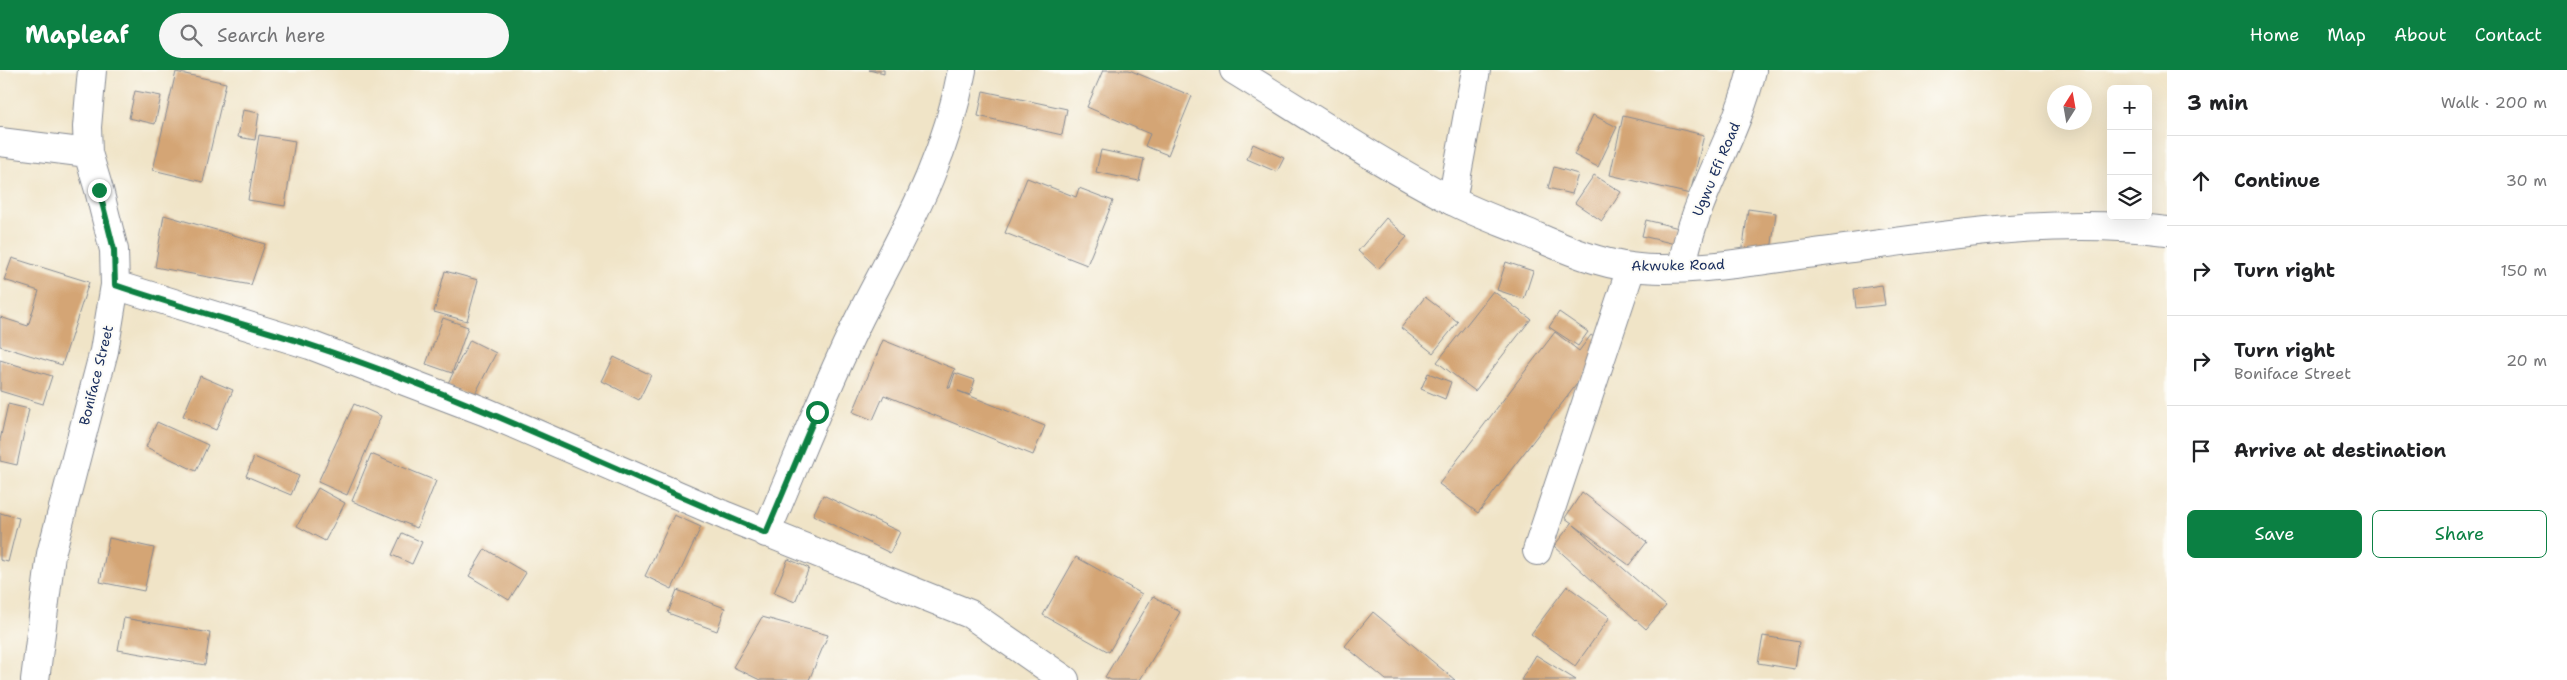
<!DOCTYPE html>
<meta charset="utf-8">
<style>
:root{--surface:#fff;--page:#f6f6f6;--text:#202124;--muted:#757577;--line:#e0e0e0;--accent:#0b8043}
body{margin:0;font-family:"Shantell Sans",sans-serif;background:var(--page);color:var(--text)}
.controls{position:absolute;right:15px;top:15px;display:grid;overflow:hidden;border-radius:8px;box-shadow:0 5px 20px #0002}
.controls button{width:45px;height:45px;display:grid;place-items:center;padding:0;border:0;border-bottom:1px solid var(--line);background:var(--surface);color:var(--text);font:25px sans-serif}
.compass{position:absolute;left:2047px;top:15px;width:45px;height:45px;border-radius:50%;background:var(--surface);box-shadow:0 5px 20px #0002;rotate:11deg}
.stop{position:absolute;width:15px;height:15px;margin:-11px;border:4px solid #0b8043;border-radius:50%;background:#fff}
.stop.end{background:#0b8043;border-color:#fff;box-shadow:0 1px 5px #0008}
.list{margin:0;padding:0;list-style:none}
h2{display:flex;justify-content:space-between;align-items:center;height:65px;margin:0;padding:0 20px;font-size:21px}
h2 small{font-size:16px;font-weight:400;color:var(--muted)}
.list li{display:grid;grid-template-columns:32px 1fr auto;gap:15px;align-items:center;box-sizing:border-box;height:90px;padding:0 20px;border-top:1px solid var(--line)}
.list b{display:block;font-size:19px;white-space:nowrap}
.list p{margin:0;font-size:16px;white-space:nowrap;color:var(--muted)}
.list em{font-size:16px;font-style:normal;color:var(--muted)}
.actions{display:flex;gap:10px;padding:15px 20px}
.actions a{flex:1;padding:11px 0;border:1px solid var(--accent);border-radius:8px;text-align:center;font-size:18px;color:var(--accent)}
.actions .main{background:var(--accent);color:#fff}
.icon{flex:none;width:28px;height:28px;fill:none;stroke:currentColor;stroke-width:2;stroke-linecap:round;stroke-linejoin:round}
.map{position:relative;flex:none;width:2167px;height:610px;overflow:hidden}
header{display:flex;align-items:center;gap:30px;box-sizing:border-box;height:70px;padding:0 25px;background:var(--accent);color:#fff}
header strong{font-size:24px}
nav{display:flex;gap:28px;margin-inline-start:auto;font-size:18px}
.search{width:350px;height:45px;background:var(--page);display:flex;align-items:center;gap:12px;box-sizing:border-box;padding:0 18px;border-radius:28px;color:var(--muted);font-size:19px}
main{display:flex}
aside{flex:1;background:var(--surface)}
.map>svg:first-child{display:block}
.building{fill:#d4a575}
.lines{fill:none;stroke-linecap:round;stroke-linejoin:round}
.minor-casing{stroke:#868a92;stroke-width:30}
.secondary-casing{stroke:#868a92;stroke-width:30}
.minor{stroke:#fff;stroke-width:28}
.secondary{stroke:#fff;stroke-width:28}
.route{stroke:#0b8043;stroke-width:6}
.labels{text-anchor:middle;stroke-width:4.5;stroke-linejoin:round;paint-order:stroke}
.street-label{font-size:14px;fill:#1b2f5e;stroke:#fdfcf7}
</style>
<header>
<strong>Mapleaf</strong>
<div class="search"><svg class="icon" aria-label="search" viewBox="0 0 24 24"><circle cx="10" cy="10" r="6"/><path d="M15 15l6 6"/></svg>Search here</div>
<nav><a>Home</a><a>Map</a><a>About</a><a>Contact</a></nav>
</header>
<main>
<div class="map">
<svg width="2167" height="610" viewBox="0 0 2167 610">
<rect width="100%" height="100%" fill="#fdfcf7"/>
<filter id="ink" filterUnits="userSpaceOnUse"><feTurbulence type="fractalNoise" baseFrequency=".02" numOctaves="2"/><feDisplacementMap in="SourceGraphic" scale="10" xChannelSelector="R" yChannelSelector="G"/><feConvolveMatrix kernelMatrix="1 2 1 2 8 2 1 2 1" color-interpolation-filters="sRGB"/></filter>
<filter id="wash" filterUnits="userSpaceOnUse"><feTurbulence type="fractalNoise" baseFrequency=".0096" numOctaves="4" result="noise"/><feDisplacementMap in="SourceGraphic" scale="20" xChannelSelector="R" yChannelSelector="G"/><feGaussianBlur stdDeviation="1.12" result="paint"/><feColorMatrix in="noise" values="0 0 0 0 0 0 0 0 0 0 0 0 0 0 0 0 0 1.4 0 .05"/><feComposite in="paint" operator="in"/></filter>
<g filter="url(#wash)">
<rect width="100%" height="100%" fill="#f0e4c7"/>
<g id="blocks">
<path class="building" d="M869,0H884V4Z
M1103,0H1129L1192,26L1168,85L1145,76L1150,64L1087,37Z
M176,2L226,13L203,112L153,100Z
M135,21L161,26L155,54L129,48Z
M983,21L1067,39L1062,65L978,46Z
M243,40L259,43L255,70L238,67Z
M1593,45L1617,57L1598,97L1574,85Z
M1623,46L1704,65L1690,124L1610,105Z
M259,65L295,71L285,136L248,130Z
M1253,74L1284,88L1277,102L1247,89Z
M1101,80L1144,89L1139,111L1096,102Z
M1554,97L1578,104L1572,124L1548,118Z
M1594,105L1621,122L1602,151L1575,133Z
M1027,108L1076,127L1079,118L1113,131L1087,195L1005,163Z
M1748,139L1776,143L1770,189L1742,185Z
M164,145L265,174L251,215L155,197Z
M1386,148L1407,167L1378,199L1358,181Z
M1646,150L1679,158L1675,174L1642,166Z
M12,188L89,212L62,295L0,276V247L28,256L39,221L4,210Z
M1506,192L1533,201L1524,229L1497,220Z
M445,201L478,210L467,251L434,242Z
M1882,215L1885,235L1856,238L1854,219Z
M1493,221L1531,249L1475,321L1437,292Z
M1425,227L1458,252L1433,283L1401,258Z
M1559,242L1588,262L1578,276L1549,257Z
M443,248L468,257L452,303L426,294Z
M1555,262L1579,281L1591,265L1606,276L1478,443L1439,414Z
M470,270L496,283L473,328L447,315Z
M883,270L955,299L948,317L950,318L955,303L975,310L970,325L958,321L1045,356L1033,385L884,325L873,350L853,342Z
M614,287L651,305L639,330L602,311Z
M0,290L52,306L43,334L0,321Z
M1428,303L1451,312L1445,329L1421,319Z
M200,306L233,320L216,360L183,346Z
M8,334L29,339L17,395L0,391V370Z
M354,334L381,346L347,425L318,412Z
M157,352L208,375L196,401L146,377Z
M371,384L436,411L417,458L352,431Z
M254,387L299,406L291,425L246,406Z
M318,418L345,433L325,471L297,456Z
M1582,422L1647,472L1629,495L1574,455L1666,536L1646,559L1554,476L1572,453L1565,448Z
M823,425L900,462L890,483L813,445Z
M0,443L19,448L8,492L0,490Z
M674,445L701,457L672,519L645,506Z
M402,463L422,472L412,494L392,485Z
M109,468L154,478L144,521L100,512Z
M485,479L526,503L509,530L469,506Z
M1076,487L1142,524L1109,582L1043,545Z
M788,489L809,498L795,532L774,523Z
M1567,516L1610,547L1575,596L1531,564Z
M677,520L725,538L717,561L668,543Z
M1153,526L1180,542L1140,610H1111L1105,607Z
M1373,542L1455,610H1386L1345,576Z
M762,547L828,565L809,610H760L733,597Z
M124,548L210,563L205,595L118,580Z
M1763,566L1799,572L1795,599L1758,593Z
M1536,585L1576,610H1521Z"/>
</g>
</g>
<g filter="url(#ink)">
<use href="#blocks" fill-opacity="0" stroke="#868a92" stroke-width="1"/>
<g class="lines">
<defs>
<path id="minor" d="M0,72L88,83
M1452,131L1476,0
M1682,198C1693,128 1736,69 1752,0
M115,215L310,275L486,342L726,446L970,544L1065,610
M766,463C797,391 825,317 860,247C903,163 945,95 962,0
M1537,481L1631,198
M35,610L51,484L104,281L115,215L114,180L99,120L88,83L87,57L92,0"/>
<path id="secondary" d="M1234,0C1306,44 1376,91 1451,130C1475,143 1502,152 1528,163C1561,177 1595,193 1631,197C1682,204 1756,191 1808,184C1928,168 2046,146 2167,161"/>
</defs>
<use href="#minor" class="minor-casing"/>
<use href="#secondary" class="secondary-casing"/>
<use href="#minor" class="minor"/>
<use href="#secondary" class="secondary"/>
</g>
</g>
<g class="lines" filter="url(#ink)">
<path class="route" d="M99,120L114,180L115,215C179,237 245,254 310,275C466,326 614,400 766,463L817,342"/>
</g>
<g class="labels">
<g class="street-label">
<text transform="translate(1716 99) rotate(-67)" y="5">Ugwu Efi Road</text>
<text transform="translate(1678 195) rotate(-1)" y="5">Akwuke Road</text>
<text transform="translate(96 305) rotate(-76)" y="5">Boniface Street</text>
</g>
</g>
</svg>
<div class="controls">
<button>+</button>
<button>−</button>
<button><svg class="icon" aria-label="layers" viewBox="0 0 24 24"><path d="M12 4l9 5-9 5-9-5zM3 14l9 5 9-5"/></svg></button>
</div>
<svg class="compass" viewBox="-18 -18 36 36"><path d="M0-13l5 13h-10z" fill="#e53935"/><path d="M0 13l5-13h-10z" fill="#757577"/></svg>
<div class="stop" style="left:817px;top:342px"></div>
<div class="stop end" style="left:99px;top:120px"></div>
</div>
<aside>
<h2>3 min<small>Walk · 200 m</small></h2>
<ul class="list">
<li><svg class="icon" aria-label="ahead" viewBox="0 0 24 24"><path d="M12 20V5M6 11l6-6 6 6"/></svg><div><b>Continue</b></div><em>30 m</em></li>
<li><svg class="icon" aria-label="right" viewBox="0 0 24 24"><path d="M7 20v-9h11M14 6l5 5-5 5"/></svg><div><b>Turn right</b></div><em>150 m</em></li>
<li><svg class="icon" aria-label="right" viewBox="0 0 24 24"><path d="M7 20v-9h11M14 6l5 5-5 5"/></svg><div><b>Turn right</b><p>Boniface Street</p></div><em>20 m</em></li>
<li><svg class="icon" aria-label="arrive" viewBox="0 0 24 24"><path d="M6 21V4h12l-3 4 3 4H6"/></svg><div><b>Arrive at destination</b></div></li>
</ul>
<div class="actions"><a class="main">Save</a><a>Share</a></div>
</aside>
</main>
